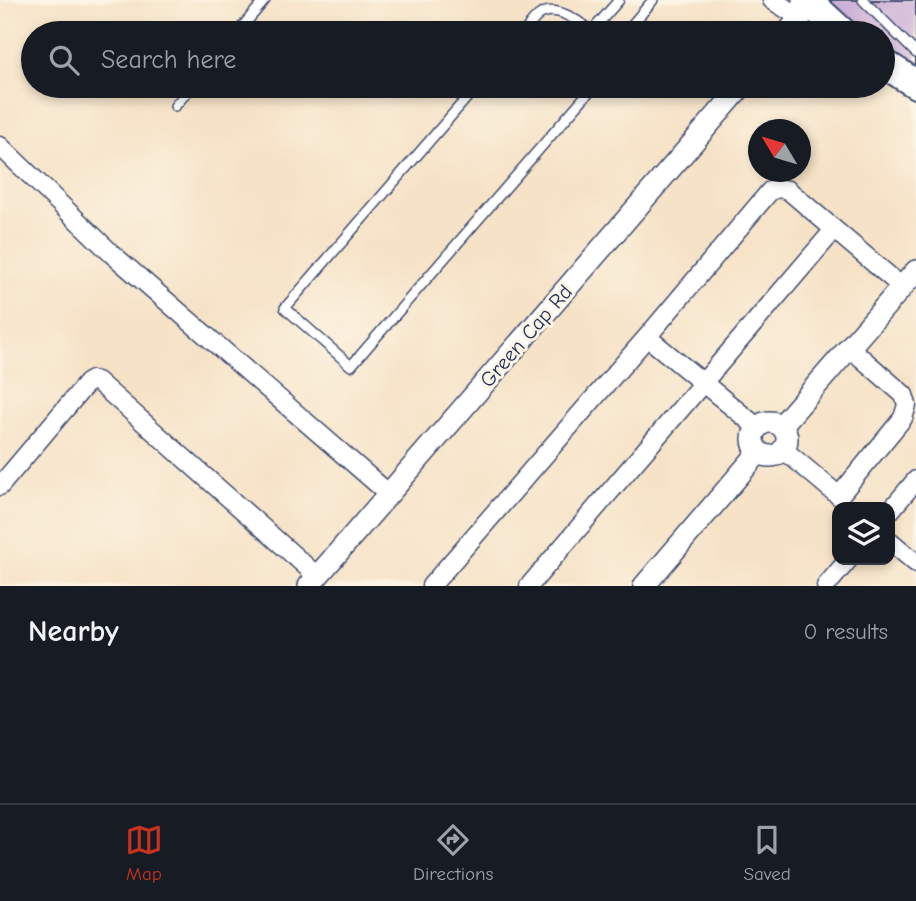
<!DOCTYPE html>
<style>
:root{--surface:#171b24;--page:#242831;--text:#f1f3f6;--muted:#9ea1a6;--line:#363941;--accent:#c8321e}
body{margin:0;font-family:"Comic Neue",sans-serif;background:var(--page);color:var(--text)}
.controls{position:absolute;right:21px;bottom:21px;display:grid;overflow:hidden;border-radius:14px;box-shadow:0 4px 10px #0003}
.controls button{width:63px;height:63px;display:grid;place-items:center;padding:0;border:0;border-bottom:2px solid var(--line);background:var(--surface);color:var(--text);font:35px sans-serif}
.compass{position:absolute;left:748px;top:119px;width:63px;height:63px;border-radius:50%;background:var(--surface);box-shadow:0 4px 10px #0003;rotate:308deg}
.list{margin:0;padding:0;list-style:none}
h2{display:flex;justify-content:space-between;align-items:center;height:91px;margin:0;padding:0 28px;font-size:30px}
h2 small{font-size:23px;font-weight:400;color:var(--muted)}
.icon{flex:none;width:38px;height:38px;fill:none;stroke:currentColor;stroke-width:2;stroke-linecap:round;stroke-linejoin:round}
.map{position:relative;flex:none;width:916px;height:586px;overflow:hidden}
.search{position:absolute;background:var(--surface);box-shadow:0 4px 10px #0003;left:21px;right:21px;top:21px;height:77px;display:flex;align-items:center;gap:18px;box-sizing:border-box;padding:0 24px;border-radius:38px;color:var(--muted);font-size:26px}
.sheet{height:217px;background:var(--surface)}
nav{display:flex;justify-content:space-around;align-items:center;box-sizing:border-box;height:98px;border-top:2px solid var(--line);background:var(--surface);font-size:19px;color:var(--muted)}
nav a{display:grid;justify-items:center;gap:4px}
nav .on{color:var(--accent)}
.map>svg:first-child{display:block}
.building{fill:#c4a6d6}
.lines{fill:none;stroke-linecap:round;stroke-linejoin:round}
.service-casing{stroke:#3c4a6e;stroke-width:12}
.minor-casing{stroke:#3c4a6e;stroke-width:21}
.tertiary-casing{stroke:#3c4a6e;stroke-width:24}
.primary-casing{stroke:#3c4a6e;stroke-width:32}
.service{stroke:#fff;stroke-width:9}
.minor{stroke:#fff;stroke-width:18}
.tertiary{stroke:#fff;stroke-width:21}
.primary{stroke:#fff;stroke-width:28}
.labels{text-anchor:middle;stroke-width:6;stroke-linejoin:round;paint-order:stroke}
.street-label{font-size:21px;fill:#1b2f5e;stroke:#fcf5e5}
</style>
<div class="map">
<svg width="916" height="586" viewBox="0 0 916 586">
<rect width="100%" height="100%" fill="#fcf5e5"/>
<filter id="ink" filterUnits="userSpaceOnUse"><feTurbulence type="fractalNoise" baseFrequency=".0143" numOctaves="2"/><feDisplacementMap in="SourceGraphic" scale="14" xChannelSelector="R" yChannelSelector="G"/><feConvolveMatrix kernelMatrix="1 2 1 2 8 2 1 2 1" color-interpolation-filters="sRGB"/></filter>
<filter id="wash" filterUnits="userSpaceOnUse"><feTurbulence type="fractalNoise" baseFrequency=".00686" numOctaves="4" result="noise"/><feDisplacementMap in="SourceGraphic" scale="28" xChannelSelector="R" yChannelSelector="G"/><feGaussianBlur stdDeviation="1.57" result="paint"/><feColorMatrix in="noise" values="0 0 0 0 0 0 0 0 0 0 0 0 0 0 0 0 0 1.4 0 .05"/><feComposite in="paint" operator="in"/></filter>
<g filter="url(#wash)">
<rect width="100%" height="100%" fill="#f6e2c6"/>
<g id="blocks">
<path class="building" d="M819,0H916V72L883,52V33H859Z"/>
</g>
</g>
<g filter="url(#ink)">
<use href="#blocks" fill-opacity="0" stroke="#3c4a6e" stroke-width="2"/>
<g class="lines">
<defs>
<path id="service" d="M863,0L916,53
M592,31L619,0
M237,33L265,0
M523,33C528,28 532,21 538,16C555,2 581,23 594,33
M625,33L653,0
M477,86L285,308L351,366L594,86
M175,106L192,86"/>
<path id="minor" d="M772,0L801,18
M0,146L111,253L389,494
M757,427L647,337L770,191L778,188L788,190L902,287
M784,450L839,496L903,418L907,405L904,395L850,348
M0,486L87,383L92,380L97,381L317,576
M890,511L916,480
M890,541L916,563
M431,586L647,337
M529,586L833,231
M826,586L848,560"/>
<path id="tertiary" d="M787,33L812,4
M753 439a17 17 0 1 1 34 0a17 17 0 1 1-34 0Z
M782,425L916,271
M309,586L742,86
M644,586L759,452"/>
<path id="primary" d="M807,0L843,33
M883,63L916,84"/>
</defs>
<use href="#service" class="service-casing"/>
<use href="#minor" class="minor-casing"/>
<use href="#tertiary" class="tertiary-casing"/>
<use href="#primary" class="primary-casing"/>
<use href="#service" class="service"/>
<use href="#minor" class="minor"/>
<use href="#tertiary" class="tertiary"/>
<use href="#primary" class="primary"/>
</g>
</g>
<g class="labels">
<g class="street-label">
<text transform="translate(526 336) rotate(-49)" y="7">Green Cap Rd</text>
</g>
</g>
</svg>
<div class="controls">
<button><svg class="icon" aria-label="layers" viewBox="0 0 24 24"><path d="M12 4l9 5-9 5-9-5zM3 14l9 5 9-5"/></svg></button>
</div>
<svg class="compass" viewBox="-18 -18 36 36"><path d="M0-13l5 13h-10z" fill="#e53935"/><path d="M0 13l5-13h-10z" fill="#9ea1a6"/></svg>
<div class="search"><svg class="icon" aria-label="search" viewBox="0 0 24 24"><circle cx="10" cy="10" r="6"/><path d="M15 15l6 6"/></svg>Search here</div>
</div>
<section class="sheet">
<h2>Nearby<small>0 results</small></h2>
<ul class="list">
</ul>
</section>
<nav>
<a class="on"><svg class="icon" aria-label="map" viewBox="0 0 24 24"><path d="M3 6l6-2 6 2 6-2v14l-6 2-6-2-6 2zM9 4v14M15 6v14"/></svg>Map</a>
<a><svg class="icon" aria-label="directions" viewBox="0 0 24 24"><path d="M12 3l9 9-9 9-9-9zM9 14v-3h6M13 9l2 2-2 2"/></svg>Directions</a>
<a><svg class="icon" aria-label="saved" viewBox="0 0 24 24"><path d="M7 4h10v16l-5-4-5 4z"/></svg>Saved</a>
</nav>
